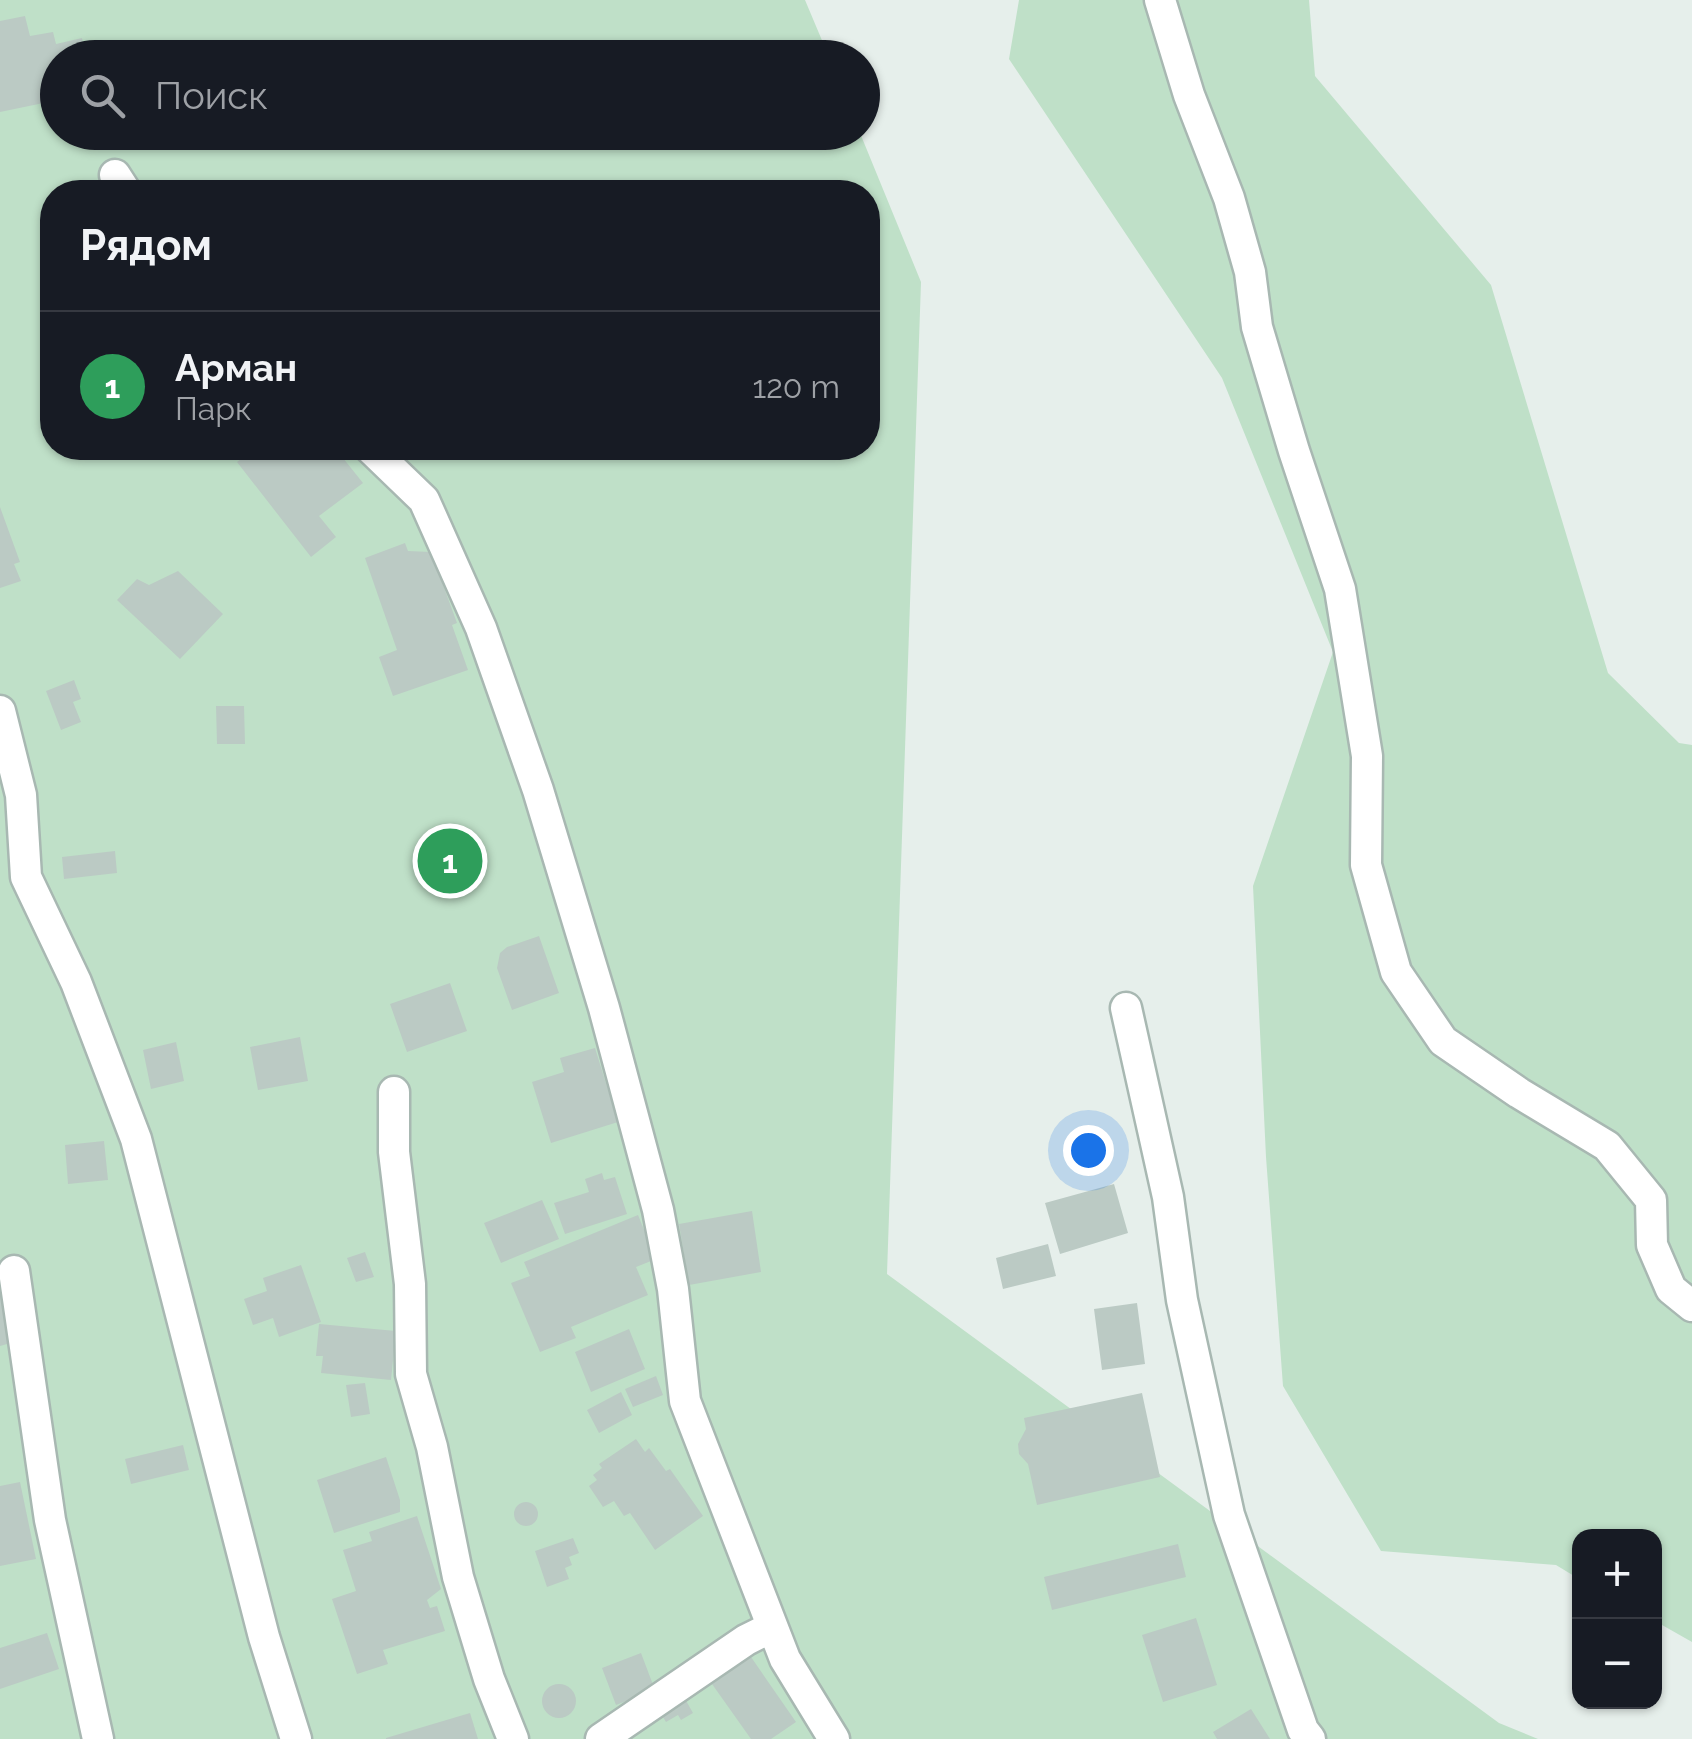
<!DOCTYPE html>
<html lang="ru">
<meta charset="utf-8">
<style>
:root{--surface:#171b24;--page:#242831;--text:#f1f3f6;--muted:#9ea1a6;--line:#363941;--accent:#f4845f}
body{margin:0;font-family:Raleway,sans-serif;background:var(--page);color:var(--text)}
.controls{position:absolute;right:30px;bottom:30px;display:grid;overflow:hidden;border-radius:20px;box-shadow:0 2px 8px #0004}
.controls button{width:90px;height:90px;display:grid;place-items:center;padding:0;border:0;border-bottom:2px solid var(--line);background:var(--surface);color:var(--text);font:50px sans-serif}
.you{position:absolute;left:1088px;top:1150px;width:35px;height:35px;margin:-25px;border:8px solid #fff;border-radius:50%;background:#1a73e8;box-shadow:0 0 0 15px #1a73e833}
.badge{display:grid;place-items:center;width:65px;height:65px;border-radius:50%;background:var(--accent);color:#fff;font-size:32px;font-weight:700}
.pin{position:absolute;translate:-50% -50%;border:5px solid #fff;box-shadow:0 2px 10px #0006}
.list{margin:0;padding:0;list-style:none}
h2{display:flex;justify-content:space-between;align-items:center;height:130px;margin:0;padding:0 40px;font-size:42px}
h2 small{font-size:32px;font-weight:400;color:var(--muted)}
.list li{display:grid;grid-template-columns:65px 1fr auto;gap:30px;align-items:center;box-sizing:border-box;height:150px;padding:0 40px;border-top:2px solid var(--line)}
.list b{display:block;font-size:38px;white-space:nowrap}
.list p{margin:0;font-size:32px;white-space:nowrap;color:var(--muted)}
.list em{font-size:32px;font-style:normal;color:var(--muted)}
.icon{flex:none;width:55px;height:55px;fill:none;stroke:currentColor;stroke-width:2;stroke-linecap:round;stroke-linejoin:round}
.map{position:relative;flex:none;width:1692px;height:1739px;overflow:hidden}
.search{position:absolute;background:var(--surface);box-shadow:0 2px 8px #0004;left:40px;top:40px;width:840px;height:110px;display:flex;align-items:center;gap:25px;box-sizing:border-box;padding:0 35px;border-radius:55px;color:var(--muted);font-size:38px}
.panel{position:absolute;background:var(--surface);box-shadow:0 2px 8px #0004;left:40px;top:180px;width:840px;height:280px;border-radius:40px}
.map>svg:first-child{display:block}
.green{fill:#bfe0c8;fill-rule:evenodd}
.building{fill:#bbcac4}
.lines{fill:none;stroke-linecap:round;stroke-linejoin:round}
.minor-casing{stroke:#a8b8b2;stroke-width:35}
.minor{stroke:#fff;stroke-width:30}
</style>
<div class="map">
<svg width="1692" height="1739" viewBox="0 0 1692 1739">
<rect width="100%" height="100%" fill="#e6efeb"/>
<path class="green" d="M0,0H805L829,57L58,58V132L860,133L921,282L887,1274L1499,1723L1538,1739H0ZM52,192H868V448H52Z
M1019,0H1309L1315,76L1491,285L1608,673L1679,743L1692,745V1642L1655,1621L1654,1536H1580L1579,1579L1556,1565L1381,1551L1283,1386L1266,1157L1253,886L1333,652L1222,378L1009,59Z"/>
<path class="building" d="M25,16L30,36L53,32L56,44L82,38L86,58H58V100L0,112V21Z
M64,132H92V134L88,143L79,147L67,142Z
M255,448H335L363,483L319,516L336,537L311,557L237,462Z
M0,507L20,562L14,564L21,581L0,588Z
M405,543L408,551L431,552L457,623L452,625L468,670L393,696L379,657L397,650L365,558Z
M178,571L223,614L180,659L117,600L137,579L149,585Z
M74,680L81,699L73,702L81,722L61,730L46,691Z
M216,706H244L245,744H217Z
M115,851L117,873L64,879L62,857Z
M539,936L559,993L512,1010L497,968L500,953L507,947Z
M450,983L467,1031L407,1052L390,1004Z
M300,1037L308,1081L258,1090L250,1047Z
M176,1042L184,1081L151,1089L143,1050Z
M595,1048L618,1122L551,1143L532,1082L564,1072L560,1058Z
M104,1141L108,1180L68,1184L65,1145Z
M602,1173L604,1180L615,1177L627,1214L565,1234L554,1203L589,1192L585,1179Z
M1114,1184L1128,1233L1060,1254L1045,1203Z
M542,1200L559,1239L501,1263L484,1223Z
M752,1211L761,1272L689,1285L679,1224Z
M638,1215L656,1259L636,1267L648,1295L571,1327L576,1338L540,1352L511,1283L530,1276L524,1262Z
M1048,1244L1056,1276L1003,1289L996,1258Z
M365,1252L374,1277L356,1282L347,1258Z
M301,1265L321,1322L279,1337L273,1318L253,1325L244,1299L267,1291L263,1278Z
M0,1279L18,1341L0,1346Z
M1137,1303L1145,1364L1102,1370L1094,1309Z
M319,1324L396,1331L391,1380L321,1373L323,1356H316Z
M629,1329L645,1369L591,1392L575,1352Z
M656,1376L663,1395L633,1407L625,1389Z
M365,1383L370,1414L351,1417L346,1385Z
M621,1392L632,1415L599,1433L587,1410Z
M1142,1393L1160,1477L1037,1505L1028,1464L1019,1454L1018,1444L1026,1429L1024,1418Z
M636,1439L645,1452L649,1448L666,1471L670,1469L703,1516L655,1550L630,1513L624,1516L614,1501L603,1507L589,1486L597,1480L593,1475L602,1468L599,1464Z
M183,1445L189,1470L131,1484L125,1459Z
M386,1457L400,1500V1512L334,1533L317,1480Z
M20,1482L36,1559L0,1566V1486Z
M514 1514a12 12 0 1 1 24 0a12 12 0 1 1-24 0Z
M417,1516L441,1589L427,1600L430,1608L437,1606L445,1631L383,1650L388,1664L357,1674L332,1599L356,1591L343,1550L372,1541L369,1532Z
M573,1538L579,1553L569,1557L572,1565L565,1568L569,1579L547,1587L535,1551Z
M1178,1544L1186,1577L1052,1610L1044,1577Z
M1196,1618L1217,1685L1163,1702L1142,1635Z
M47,1633L59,1669L0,1689V1648Z
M641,1653L655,1690L616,1705L602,1668Z
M751,1657L796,1722L771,1739H751L712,1684Z
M542 1701a17 17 0 1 1 34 0a17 17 0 1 1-34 0Z
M684,1697L693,1713L681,1720L678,1715L666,1722L660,1712Z
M1251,1709L1270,1739H1217L1213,1732Z
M470,1713L478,1739H386V1738Z"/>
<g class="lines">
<defs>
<path id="minor" d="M1160,0L1189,95L1229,198L1250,272L1257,327L1294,451L1340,589L1367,756L1366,865L1396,972L1443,1041L1519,1093L1607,1146L1651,1200L1652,1245L1671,1289L1692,1306
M115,175L126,192
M370,448L424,500L481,628L538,790L604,1008L658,1210L673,1289L685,1401L785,1659L834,1739
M0,711L21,795L26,877L76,982L136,1139L264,1637L296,1739
M1126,1008L1168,1197L1182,1300L1229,1515L1303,1730L1310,1739
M394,1092V1152L410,1284L411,1374L432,1447L458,1577L489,1679L513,1739
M14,1271L50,1520L98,1739
M601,1739L746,1640L772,1627"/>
</defs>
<use href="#minor" class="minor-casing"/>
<use href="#minor" class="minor"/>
</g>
</svg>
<div class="controls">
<button>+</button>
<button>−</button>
</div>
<div class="you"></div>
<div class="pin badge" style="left:450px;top:861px;background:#2e9e5b">1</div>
<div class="search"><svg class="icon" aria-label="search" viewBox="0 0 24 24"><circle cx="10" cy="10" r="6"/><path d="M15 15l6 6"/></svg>Поиск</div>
<section class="panel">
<h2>Рядом<small></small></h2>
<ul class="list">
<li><span class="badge" style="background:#2e9e5b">1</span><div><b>Арман</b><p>Парк</p></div><em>120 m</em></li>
</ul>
</section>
</div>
